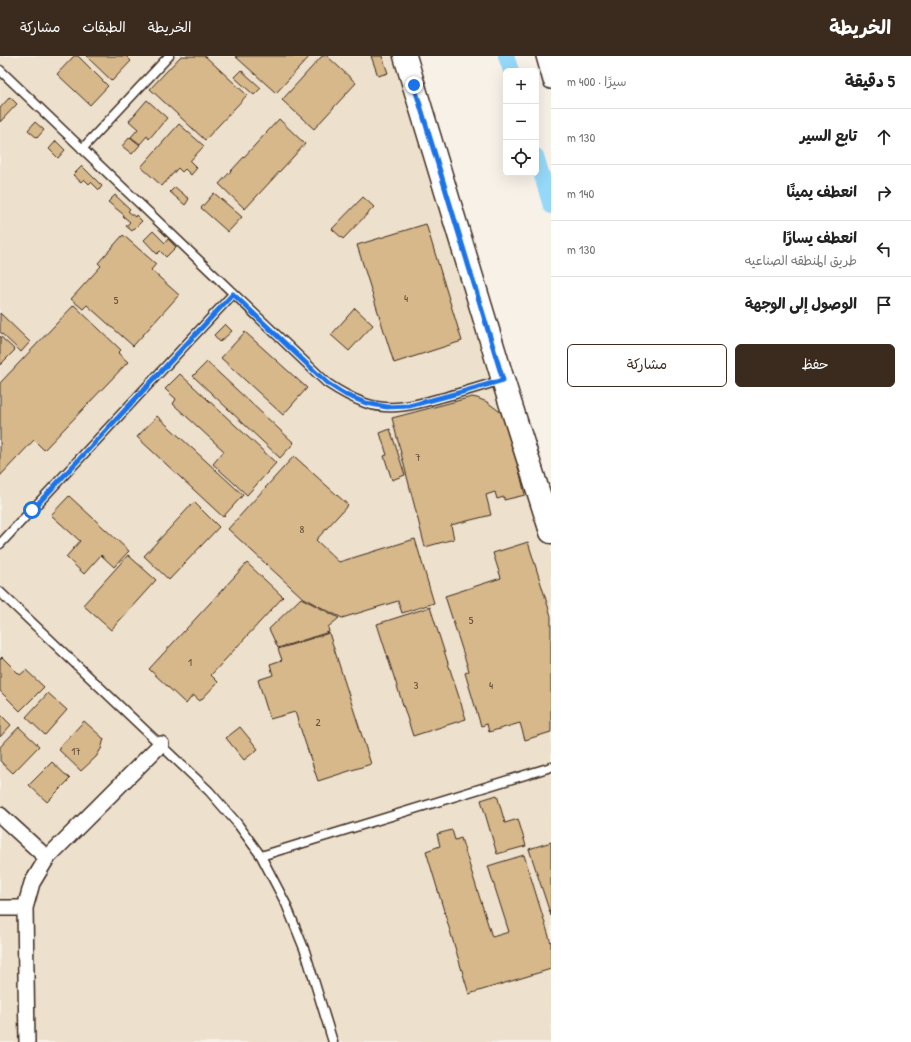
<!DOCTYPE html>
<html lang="ar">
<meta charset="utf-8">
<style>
:root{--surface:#fff;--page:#f2f2f2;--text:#222;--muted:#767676;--line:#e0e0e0;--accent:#3b2a1e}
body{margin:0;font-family:"Patrick Hand","Playpen Sans Arabic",sans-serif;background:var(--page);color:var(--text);direction:rtl}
.controls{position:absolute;right:12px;top:12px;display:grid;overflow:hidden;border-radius:6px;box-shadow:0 4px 16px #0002}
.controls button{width:36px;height:36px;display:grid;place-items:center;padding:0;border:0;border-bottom:1px solid var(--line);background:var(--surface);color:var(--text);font:20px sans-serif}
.stop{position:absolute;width:12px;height:12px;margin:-9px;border:3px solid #1a73e8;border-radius:50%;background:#fff}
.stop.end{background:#1a73e8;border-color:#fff;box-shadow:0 1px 4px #0008}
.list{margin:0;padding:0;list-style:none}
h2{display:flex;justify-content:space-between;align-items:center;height:52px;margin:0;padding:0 16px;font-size:17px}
h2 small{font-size:13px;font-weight:400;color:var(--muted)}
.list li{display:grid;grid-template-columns:26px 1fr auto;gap:12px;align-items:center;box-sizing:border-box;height:56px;padding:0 16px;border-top:1px solid var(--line)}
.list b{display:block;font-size:15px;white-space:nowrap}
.list p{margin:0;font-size:13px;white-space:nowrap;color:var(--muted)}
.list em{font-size:13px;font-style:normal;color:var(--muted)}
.actions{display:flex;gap:8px;padding:12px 16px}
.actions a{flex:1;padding:9px 0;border:1px solid var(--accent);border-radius:6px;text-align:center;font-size:14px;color:var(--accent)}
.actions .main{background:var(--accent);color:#fff}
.icon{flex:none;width:22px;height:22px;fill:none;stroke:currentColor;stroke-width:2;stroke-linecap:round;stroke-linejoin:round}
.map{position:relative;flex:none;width:551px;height:986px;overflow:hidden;direction:ltr}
header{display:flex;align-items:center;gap:24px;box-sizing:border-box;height:56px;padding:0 20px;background:var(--accent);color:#fff}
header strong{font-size:19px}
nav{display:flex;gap:22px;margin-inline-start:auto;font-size:14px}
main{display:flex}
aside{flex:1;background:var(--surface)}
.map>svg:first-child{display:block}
.built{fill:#ede0cc}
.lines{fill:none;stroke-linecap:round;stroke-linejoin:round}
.canal{stroke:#95d8f7;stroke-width:16}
.building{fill:#d6b88a;stroke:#3b2a1e}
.lane-casing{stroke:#3b2a1e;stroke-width:11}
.street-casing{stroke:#3b2a1e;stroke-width:18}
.secondary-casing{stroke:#3b2a1e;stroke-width:25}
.lane{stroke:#fff;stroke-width:8}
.street{stroke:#fff;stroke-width:15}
.secondary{stroke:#fff;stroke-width:22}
.route{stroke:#1a73e8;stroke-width:5}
.labels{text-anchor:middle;stroke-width:3.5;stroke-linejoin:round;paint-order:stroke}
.number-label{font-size:11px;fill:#624e39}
</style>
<header>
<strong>الخريطة</strong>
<nav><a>الخريطة</a><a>الطبقات</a><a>مشاركة</a></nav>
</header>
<main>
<aside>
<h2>5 دقيقة<small>سيرًا · 400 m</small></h2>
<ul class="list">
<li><svg class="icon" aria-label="ahead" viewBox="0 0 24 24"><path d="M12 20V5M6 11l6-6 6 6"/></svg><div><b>تابع السير</b></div><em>130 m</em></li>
<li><svg class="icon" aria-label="right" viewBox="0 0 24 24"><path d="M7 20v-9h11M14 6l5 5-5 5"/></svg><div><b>انعطف يمينًا</b></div><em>140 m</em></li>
<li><svg class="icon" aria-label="left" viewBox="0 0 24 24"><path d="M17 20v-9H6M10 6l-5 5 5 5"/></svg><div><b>انعطف يسارًا</b><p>طريق المنطقه الصناعيه</p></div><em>130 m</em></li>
<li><svg class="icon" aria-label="arrive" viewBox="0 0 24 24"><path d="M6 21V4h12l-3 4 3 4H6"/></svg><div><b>الوصول إلى الوجهة</b></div></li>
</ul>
<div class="actions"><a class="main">حفظ</a><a>مشاركة</a></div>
</aside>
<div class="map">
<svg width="551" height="986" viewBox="0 0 551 986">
<rect width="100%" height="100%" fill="#f7f1e8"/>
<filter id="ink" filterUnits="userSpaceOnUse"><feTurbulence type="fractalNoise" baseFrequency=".025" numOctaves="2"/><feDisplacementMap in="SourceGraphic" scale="8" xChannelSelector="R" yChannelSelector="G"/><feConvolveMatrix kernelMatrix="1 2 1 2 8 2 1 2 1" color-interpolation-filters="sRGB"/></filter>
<g filter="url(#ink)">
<path class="built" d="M0,0H411L551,453V986H0Z"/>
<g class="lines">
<path class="canal" d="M506,0L511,15
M536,100L551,150"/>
</g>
<path class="building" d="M74,0H78L108,30L90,49L57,18Z
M86,0H126L131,5L112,25Z
M181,0H205L247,39L205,84L150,33Z
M235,0H310L276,37Z
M322,0H327L356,27L314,73L282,44Z
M371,0H382L388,17L378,20Z
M241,14L261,32L254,39L234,21Z
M10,41L17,48L0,66V52Z
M147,44L167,62L149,83L147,80L140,88L131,81L138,73L129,65Z
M279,63L305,88L245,153L219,128Z
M35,66L44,74L37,82L28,74Z
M179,68L204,90L190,105L197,112L191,119L185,113L182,116L178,112L162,130L141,111Z
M130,81L140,89L132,98L122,90Z
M56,85L65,94L58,102L49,93Z
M82,110L102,130L99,134L91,126L89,128L84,123L81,126L73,119Z
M175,131L189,143L185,149L170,136Z
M214,137L242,161L228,176L201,152Z
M115,139L130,153L128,155L135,161L136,159L142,165L132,175L126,170L130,166L123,160L124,159L108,146Z
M363,141L374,151L343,183L332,173Z
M426,168L462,285L394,307L357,189Z
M153,175L165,187L168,183L176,191L166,201L160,195L157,198L144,184Z
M123,179L156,208L151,214L179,239L133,290L87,249L83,253L71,243L101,210L98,207Z
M74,249L121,294L118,297L128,306L44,394L34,384L0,420V327Z
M355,252L373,269L349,295L331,279Z
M0,257L30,286L21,296L0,276Z
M225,268L232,275L220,286L214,279Z
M245,276L307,332L283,359L221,302Z
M0,280L15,294L0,309Z
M207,306L294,387L280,402L193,320Z
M180,318L276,407L247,439L213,408L224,395L173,348L176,343L165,333Z
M472,341L477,342L487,346L503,358L508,366L525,439L504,444V441L497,443L495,436L486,439L491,459L451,469L454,483L425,491L392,362Z
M157,360L243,439L223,461L137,381Z
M390,373L405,419L392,424L384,400L387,399L380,377Z
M294,400L348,449L316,484L339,506L415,483L434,547L402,557L398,545L342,562L303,542L228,473Z
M69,440L129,495L114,511L101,499L84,518L66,501L80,485L51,459Z
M194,446L219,471L169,524L144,500Z
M528,486L551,560V676L525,684L520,667L489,676L487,668L481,670L465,617L469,615L445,540L501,522L493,497Z
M128,499L156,524L111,574L83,549Z
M247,507L283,541L211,619L218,626L200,645L193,639L186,648L149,613Z
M301,542L339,562L328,571L329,576L278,592L269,573Z
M430,551L466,663L413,680L377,568Z
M329,577L371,708L318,725L295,656L270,663L258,624L273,619L270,608L282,604L278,593Z
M2,601L20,619L26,614L44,631L20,655L0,635V603Z
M48,637L67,654L45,679L26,661Z
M0,658L11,669L0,681Z
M84,665L104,683L101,693L96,701L81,715L58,693Z
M19,671L39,690L13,717L0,705V691Z
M240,671L258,693L244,704L226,682Z
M52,706L70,723L47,746L29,729Z
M497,739L505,767L518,763L526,790L497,798L481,744Z
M452,774L455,784L461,782L492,881L509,876L488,810L524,799L551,887V913L469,938L426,795L440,790L437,778Z
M551,786V860L529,793Z"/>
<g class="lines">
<defs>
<path id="lane" d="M0,14L327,327C339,335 351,342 365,347C391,356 415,349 440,342C461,337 482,330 502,324
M82,93L169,0
M0,488L233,238
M0,536L209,735L237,767L261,800L286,848L305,895L333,986
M261,800L551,711"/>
<path id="street" d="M544,0L551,25
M0,759L47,802
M0,852H25
M27,986L25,852L32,827L47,802L161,688"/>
<path id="secondary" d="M405,0L503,324L551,476"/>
</defs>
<use href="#lane" class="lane-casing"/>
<use href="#street" class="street-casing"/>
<use href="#secondary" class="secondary-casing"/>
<use href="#lane" class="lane"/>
<use href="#street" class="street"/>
<use href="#secondary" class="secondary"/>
</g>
</g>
<g class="lines" filter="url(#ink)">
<path class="route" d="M32,454L233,238L327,327L346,339L366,347L387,351L409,350L462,336L503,324L414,29"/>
</g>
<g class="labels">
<g class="number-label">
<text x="406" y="246">4</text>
<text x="116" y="248">5</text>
<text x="418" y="405">7</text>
<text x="302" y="477">8</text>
<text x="471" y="568">5</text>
<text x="190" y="610">1</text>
<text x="416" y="633">3</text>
<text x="491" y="633">4</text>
<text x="318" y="670">2</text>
<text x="76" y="699">17</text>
</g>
</g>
</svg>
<div class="controls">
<button>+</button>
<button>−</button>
<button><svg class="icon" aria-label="locate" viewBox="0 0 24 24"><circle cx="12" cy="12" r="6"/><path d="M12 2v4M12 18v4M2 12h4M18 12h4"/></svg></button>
</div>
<div class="stop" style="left:32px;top:454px"></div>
<div class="stop end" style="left:414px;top:29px"></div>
</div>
</main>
